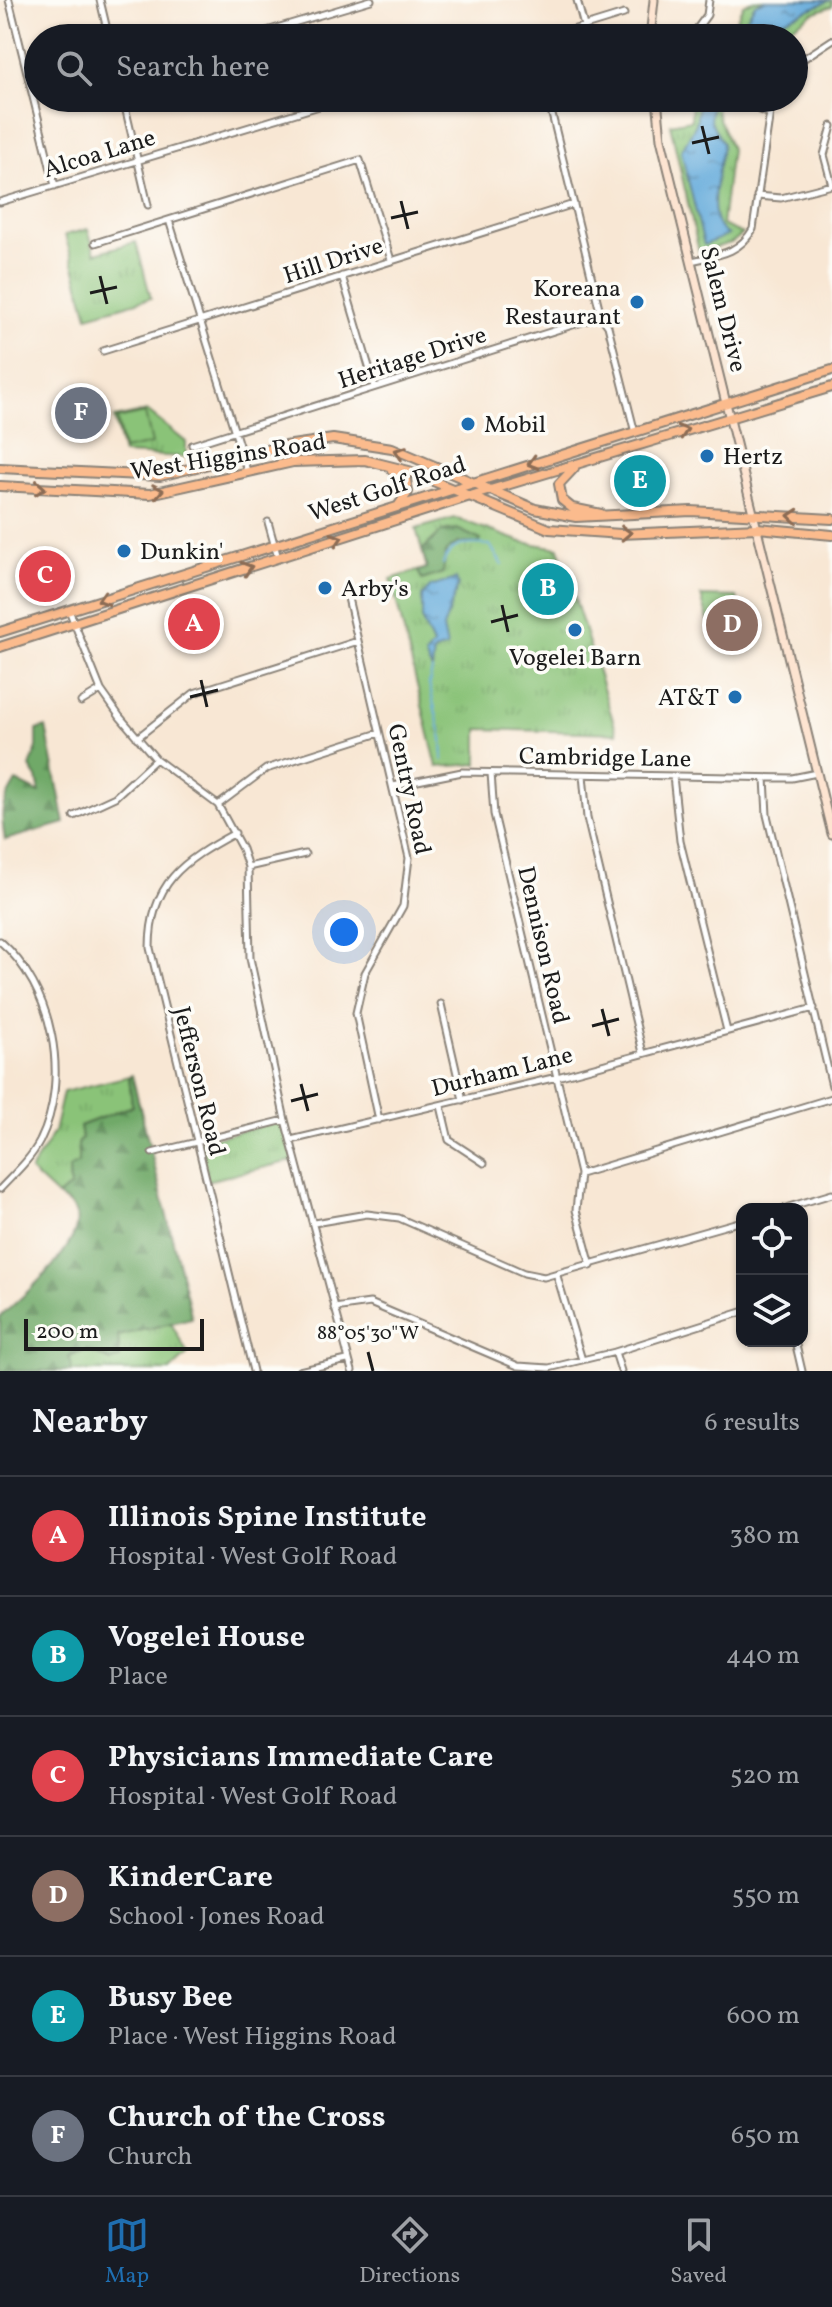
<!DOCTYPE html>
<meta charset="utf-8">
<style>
:root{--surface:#171b24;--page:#20242c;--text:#f1f3f6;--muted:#9ea1a6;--line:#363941;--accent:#1f6fb2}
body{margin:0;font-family:Vollkorn,serif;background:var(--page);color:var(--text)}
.controls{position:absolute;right:24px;bottom:24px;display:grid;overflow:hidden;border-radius:16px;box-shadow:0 2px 6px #0004}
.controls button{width:72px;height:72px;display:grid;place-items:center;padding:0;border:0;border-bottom:2px solid var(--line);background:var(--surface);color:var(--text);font:40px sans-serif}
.scale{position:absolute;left:24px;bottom:20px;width:180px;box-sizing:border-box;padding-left:8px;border:4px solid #1c1c1c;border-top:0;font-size:22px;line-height:28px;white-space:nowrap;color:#1c1c1c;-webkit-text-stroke:6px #fdfcf7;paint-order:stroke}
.you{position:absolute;left:344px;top:932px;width:28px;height:28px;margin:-20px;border:6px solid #fff;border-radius:50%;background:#1a73e8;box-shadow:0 0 0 12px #1a73e833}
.badge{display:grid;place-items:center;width:52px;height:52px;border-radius:50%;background:var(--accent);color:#fff;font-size:26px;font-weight:700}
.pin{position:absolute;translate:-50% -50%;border:4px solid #fff;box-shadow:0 2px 8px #0006}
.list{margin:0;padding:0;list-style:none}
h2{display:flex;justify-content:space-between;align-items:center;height:104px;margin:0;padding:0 32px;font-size:34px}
h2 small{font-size:26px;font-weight:400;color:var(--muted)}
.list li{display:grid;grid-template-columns:52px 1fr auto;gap:24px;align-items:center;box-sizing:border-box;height:120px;padding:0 32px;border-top:2px solid var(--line)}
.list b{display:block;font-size:30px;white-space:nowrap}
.list p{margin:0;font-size:26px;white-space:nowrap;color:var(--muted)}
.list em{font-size:26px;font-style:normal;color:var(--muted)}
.icon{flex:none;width:44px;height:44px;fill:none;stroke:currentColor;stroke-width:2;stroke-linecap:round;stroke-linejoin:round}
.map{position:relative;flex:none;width:832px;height:1371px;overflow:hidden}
.search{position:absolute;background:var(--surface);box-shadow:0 2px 6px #0004;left:24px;right:24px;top:24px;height:88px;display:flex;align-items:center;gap:20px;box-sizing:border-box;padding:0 28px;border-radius:44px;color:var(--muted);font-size:30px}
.sheet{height:824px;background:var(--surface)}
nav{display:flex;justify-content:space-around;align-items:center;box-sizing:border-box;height:112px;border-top:2px solid var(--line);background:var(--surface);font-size:22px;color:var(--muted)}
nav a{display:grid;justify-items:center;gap:4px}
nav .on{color:var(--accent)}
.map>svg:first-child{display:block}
.grass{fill:url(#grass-tufts);stroke:#53704a;stroke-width:2}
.forest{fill:url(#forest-firs);stroke:#466242;stroke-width:2}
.pitch{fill:#8ac378;stroke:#53704a;stroke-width:2}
.water{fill:url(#water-ripples);stroke:#40647c;stroke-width:2}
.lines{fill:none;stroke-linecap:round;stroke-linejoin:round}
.stream{stroke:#65abdb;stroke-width:2}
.street-casing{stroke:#8a8278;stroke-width:9}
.secondary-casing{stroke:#8a8278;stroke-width:11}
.primary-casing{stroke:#8a8278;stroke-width:12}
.street{stroke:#fff;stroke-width:5}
.secondary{stroke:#fde4d1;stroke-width:7}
.primary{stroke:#fbbb8d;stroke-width:8}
.oneway{stroke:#8c6c54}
.ticks{fill:none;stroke:#1c1c1c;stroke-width:3}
.poi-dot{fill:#1f6fb2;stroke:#fdfcf7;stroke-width:3}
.labels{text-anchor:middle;stroke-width:7;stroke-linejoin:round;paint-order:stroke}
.street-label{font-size:24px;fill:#1c1c1c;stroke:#fdfcf7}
.poi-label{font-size:24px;fill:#1c1c1c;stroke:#fdfcf7;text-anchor:start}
.ticks-label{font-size:20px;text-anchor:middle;fill:#1c1c1c;stroke:#fdfcf7;stroke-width:7;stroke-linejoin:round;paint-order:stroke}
</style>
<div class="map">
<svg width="832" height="1371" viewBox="0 0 832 1371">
<defs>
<pattern id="grass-tufts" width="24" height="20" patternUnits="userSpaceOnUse" patternTransform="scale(2)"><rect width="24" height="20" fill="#8ac378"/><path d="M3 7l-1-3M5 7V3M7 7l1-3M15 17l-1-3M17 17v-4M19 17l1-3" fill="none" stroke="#76a767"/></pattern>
<pattern id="forest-firs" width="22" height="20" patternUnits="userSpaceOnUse" patternTransform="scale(2)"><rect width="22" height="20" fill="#6fa968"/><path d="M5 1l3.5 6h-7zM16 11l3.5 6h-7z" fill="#5a8955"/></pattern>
<pattern id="water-ripples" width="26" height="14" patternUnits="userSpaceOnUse" patternTransform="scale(2)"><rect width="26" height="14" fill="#65abdb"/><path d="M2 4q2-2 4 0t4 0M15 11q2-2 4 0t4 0" fill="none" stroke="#528ab1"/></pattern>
</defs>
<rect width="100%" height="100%" fill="#fdfcf7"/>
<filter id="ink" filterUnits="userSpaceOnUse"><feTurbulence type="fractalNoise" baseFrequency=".0125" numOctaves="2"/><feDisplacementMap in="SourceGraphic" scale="16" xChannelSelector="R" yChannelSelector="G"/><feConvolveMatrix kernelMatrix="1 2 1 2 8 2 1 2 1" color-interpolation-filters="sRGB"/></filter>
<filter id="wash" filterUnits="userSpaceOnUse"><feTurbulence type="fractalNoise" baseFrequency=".006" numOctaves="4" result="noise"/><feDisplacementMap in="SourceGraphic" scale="32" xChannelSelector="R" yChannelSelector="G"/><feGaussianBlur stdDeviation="1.8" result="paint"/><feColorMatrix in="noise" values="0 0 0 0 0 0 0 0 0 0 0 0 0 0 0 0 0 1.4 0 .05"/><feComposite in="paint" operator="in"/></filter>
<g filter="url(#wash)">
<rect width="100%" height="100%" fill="#f8e7d4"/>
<path class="grass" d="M754,0H832V6L813,13L775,38H728L743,5Z
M692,98H720L716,111L731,149L722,225L743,234L731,243L699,252L670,124L691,120Z
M88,229L95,253L136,242L151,298L88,316L65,235Z
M147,411L186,442V457L123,454L114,418Z
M455,518L522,542L559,548L617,733L478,729V764L437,767L391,579L427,568L416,529Z
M701,596L737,597L740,610L716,616L718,625L710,627Z
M129,1076L132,1106L80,1126L82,1139L78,1142V1163L69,1168L70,1188L57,1196L30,1171L54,1132L63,1092Z
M285,1120L296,1160L206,1181L197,1142Z
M171,1323L188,1354L170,1371H72L69,1358C85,1346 95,1354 111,1361L119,1359L117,1336Z"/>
<path class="forest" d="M457,529L481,540L479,544L458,543L446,551L443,573L422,580L418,571L427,568L422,550L442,531Z
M46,727L65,823L5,840C0,810 1,805 16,781L40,793L37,778L30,767L37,747V730Z
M132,1075L192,1318L118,1336L120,1359L111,1361L87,1350L69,1357L72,1371H0V1317C20,1298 96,1237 72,1207C68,1203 61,1199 57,1196L70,1188L69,1168L78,1163V1142L82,1139L80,1126L132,1106L129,1076Z"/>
<path class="pitch" d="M145,413L152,444L123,450L117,419Z"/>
<path class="water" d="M765,0H831L779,22L763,38H735L755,4Z
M700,98H712L710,120L723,144C720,166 702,222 728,235L704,245L681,151L696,124Z
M456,579L458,585L443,628L447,647L434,651L432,670L425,656L433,645L422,621V596L430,587Z"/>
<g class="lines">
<path class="stream" d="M443,564C451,540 469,544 490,545L502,565
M432,670L429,684L442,739L443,760"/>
</g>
</g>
<g filter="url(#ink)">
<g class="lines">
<defs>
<path id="street" d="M9,0L55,186
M100,0L109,38
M577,0L584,26
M243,38L371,0
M546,38L624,14
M690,38L707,15L709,0
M794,65L832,40
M123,98L148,205
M548,98L601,316L608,326L635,433
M759,110L768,113
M832,126L824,155L832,185
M757,196L781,198L832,185
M0,202L346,98
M169,220L247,471
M95,243L360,160L391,260
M691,261C718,255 739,254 753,229L772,98
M342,276L375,387
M103,351L574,204
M192,445L601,316
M268,522L278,558
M348,598L409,858L403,906L365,973L356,1013L379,1120
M69,610L101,690L120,717L156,759L218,805L242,849L248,867L250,958L285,1120L352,1371
M81,702L101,690
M137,738L194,693L358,641
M491,773L494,814L580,1174L576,1210L591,1266
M583,775L587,818L643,1053
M673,776L680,841L727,1031
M765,778L767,815L832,1086
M393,786L462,772L792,778L817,773
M218,805L266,769L379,733
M74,816L115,797L156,759
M235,833C183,861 150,883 150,948L253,1371
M248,867L305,854
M0,941C53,987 71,1078 40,1141C30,1160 14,1174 0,1189
M441,1004L463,1100
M441,1106L449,1140L484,1163
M291,1140L557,1077L814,1008
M152,1153L285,1120
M580,1174L832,1098
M782,1209L832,1194
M314,1223L367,1214L399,1218L524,1273L544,1277L742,1221
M557,1276L582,1360
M334,1308L370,1303L518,1366L549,1368L615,1352L742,1312
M795,1341L802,1371
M615,1352L621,1371
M299,1371L347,1360"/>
<path id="secondary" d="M650,38L654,0
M657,98L661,139L832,834"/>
<path id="primary" d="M0,468L160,476L278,447L333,439L392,448L535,509L576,517L691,511L832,519
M574,468L559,484L562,500L572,508L601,514
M392,470L406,480L408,492L399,505
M0,486L150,494L293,462L365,460L409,471L549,529L621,534L758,528L832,535
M0,632L832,370
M0,647L467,497L832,387"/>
</defs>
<use href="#street" class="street-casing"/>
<use href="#secondary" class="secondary-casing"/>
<use href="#primary" class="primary-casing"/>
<use href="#street" class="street"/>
<use href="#secondary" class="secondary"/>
<use href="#primary" class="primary"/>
</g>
<defs><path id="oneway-chevron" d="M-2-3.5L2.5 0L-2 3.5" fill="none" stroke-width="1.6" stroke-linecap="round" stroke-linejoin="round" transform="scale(2)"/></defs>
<g class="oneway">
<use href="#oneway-chevron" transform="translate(683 431) rotate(-18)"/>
<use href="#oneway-chevron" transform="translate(400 452) rotate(-159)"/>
<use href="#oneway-chevron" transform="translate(533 463) rotate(163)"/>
<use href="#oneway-chevron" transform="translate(40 488) rotate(4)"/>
<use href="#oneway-chevron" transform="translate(158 491) rotate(-10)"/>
<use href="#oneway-chevron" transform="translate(793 516) rotate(-175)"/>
<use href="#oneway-chevron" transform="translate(626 533) rotate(-2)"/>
<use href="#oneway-chevron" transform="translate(337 539) rotate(-18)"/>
<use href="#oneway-chevron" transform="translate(247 568) rotate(-18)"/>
<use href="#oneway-chevron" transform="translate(103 599) rotate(163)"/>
</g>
</g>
<path class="ticks" d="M702,126L709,154M692,143L719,137M401,201L408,229M391,218L418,212M100,276L107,304M90,293L117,287M502,605L508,632M491,622L518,615M201,680L207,707M190,697L218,690M602,1009L609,1036M592,1026L619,1019M301,1084L308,1111M291,1101L318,1094M368,1352L373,1371"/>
<g class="poi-dot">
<circle cx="637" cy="302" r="8"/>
<circle cx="468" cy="424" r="8"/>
<circle cx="707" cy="456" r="8"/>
<circle cx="124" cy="551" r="8"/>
<circle cx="325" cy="588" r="8"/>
<circle cx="575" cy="630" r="8"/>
<circle cx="735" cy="697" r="8"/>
</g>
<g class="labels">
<g class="street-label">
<text transform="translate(99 153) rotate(-17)" y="8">Alcoa Lane</text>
<text transform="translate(333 260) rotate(-18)" y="8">Hill Drive</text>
<text transform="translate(724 309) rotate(76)" y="8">Salem Drive</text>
<text transform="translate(412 357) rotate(-18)" y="8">Heritage Drive</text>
<text transform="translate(228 456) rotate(-9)" y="8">West Higgins Road</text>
<text transform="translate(387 488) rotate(-18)" y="8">West Golf Road</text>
<text transform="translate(605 757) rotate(1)" y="8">Cambridge Lane</text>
<text transform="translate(410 789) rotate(78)" y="8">Gentry Road</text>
<text transform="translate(544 945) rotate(77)" y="8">Dennison Road</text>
<text transform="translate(502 1071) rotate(-14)" y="8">Durham Lane</text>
<text transform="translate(200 1081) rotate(76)" y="8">Jefferson Road</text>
</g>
<g class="poi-label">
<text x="621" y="296" text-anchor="end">Koreana<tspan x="621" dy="28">Restaurant</tspan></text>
<text x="484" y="432">Mobil</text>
<text x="723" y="464">Hertz</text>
<text x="140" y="559">Dunkin'</text>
<text x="341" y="596">Arby's</text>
<text x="575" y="665" text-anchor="middle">Vogelei Barn</text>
<text x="719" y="705" text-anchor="end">AT&amp;T</text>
</g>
</g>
<g class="ticks-label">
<text x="368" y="1339">88°05'30"W</text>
</g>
</svg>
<div class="controls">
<button><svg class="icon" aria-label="locate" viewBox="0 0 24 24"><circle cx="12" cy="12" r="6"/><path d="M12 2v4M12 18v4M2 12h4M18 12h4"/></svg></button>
<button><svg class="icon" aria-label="layers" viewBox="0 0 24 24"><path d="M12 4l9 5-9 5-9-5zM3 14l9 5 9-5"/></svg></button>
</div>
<div class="scale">200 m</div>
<div class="you"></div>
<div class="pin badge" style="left:194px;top:624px;background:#e0444e">A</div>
<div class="pin badge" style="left:548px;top:589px;background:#0f9aa8">B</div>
<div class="pin badge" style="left:45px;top:576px;background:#e0444e">C</div>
<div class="pin badge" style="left:732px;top:625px;background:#8d6e63">D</div>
<div class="pin badge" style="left:640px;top:481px;background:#0f9aa8">E</div>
<div class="pin badge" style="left:81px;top:413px;background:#6b7280">F</div>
<div class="search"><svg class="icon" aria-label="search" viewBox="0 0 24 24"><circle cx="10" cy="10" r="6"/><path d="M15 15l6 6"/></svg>Search here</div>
</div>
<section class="sheet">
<h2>Nearby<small>6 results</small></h2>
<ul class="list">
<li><span class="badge" style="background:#e0444e">A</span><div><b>Illinois Spine Institute</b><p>Hospital · West Golf Road</p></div><em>380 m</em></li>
<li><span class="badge" style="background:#0f9aa8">B</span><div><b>Vogelei House</b><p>Place</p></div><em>440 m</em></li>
<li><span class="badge" style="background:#e0444e">C</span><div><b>Physicians Immediate Care</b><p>Hospital · West Golf Road</p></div><em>520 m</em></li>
<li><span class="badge" style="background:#8d6e63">D</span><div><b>KinderCare</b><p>School · Jones Road</p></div><em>550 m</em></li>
<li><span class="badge" style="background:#0f9aa8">E</span><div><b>Busy Bee</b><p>Place · West Higgins Road</p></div><em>600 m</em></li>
<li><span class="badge" style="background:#6b7280">F</span><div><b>Church of the Cross</b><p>Church</p></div><em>650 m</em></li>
</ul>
</section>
<nav>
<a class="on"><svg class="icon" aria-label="map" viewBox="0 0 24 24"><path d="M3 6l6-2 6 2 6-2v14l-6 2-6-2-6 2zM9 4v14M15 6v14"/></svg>Map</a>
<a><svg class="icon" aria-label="directions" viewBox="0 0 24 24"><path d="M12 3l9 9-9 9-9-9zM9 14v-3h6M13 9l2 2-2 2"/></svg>Directions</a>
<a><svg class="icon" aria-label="saved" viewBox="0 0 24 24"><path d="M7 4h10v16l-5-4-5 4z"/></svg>Saved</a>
</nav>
